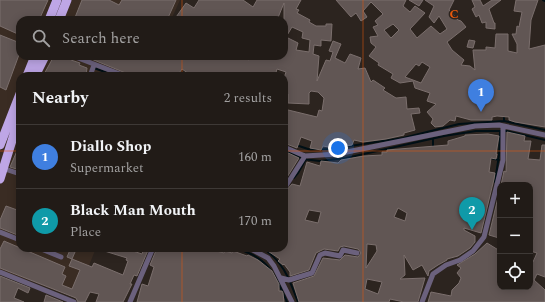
<!DOCTYPE html>
<meta charset="utf-8">
<style>
:root{--surface:#211b17;--page:#292420;--text:#f1f3f6;--muted:#a2a1a1;--line:#3e3936;--accent:#1a73e8}
body{margin:0;font-family:Spectral,serif;background:var(--page);color:var(--text)}
.controls{position:absolute;right:12px;bottom:12px;display:grid;overflow:hidden;border-radius:8px;box-shadow:0 2px 10px #0003}
.controls button{width:36px;height:36px;display:grid;place-items:center;padding:0;border:0;border-bottom:1px solid var(--line);background:var(--surface);color:var(--text);font:20px sans-serif}
.you{position:absolute;left:338px;top:148px;width:14px;height:14px;margin:-10px;border:3px solid #fff;border-radius:50%;background:#1a73e8;box-shadow:0 0 0 6px #1a73e833}
.badge{display:grid;place-items:center;width:26px;height:26px;border-radius:50%;background:var(--accent);color:#fff;font-size:13px;font-weight:700}
.pin{position:absolute;translate:-50% -33px;filter:drop-shadow(0 1px 2px #0008)}
.pin::after{content:'';position:absolute;top:21px;width:14px;height:12px;background:inherit;clip-path:polygon(0 0,100% 0,50% 100%)}
.list{margin:0;padding:0;list-style:none}
h2{display:flex;justify-content:space-between;align-items:center;height:52px;margin:0;padding:0 16px;font-size:17px}
h2 small{font-size:13px;font-weight:400;color:var(--muted)}
.list li{display:grid;grid-template-columns:26px 1fr auto;gap:12px;align-items:center;box-sizing:border-box;height:64px;padding:0 16px;border-top:1px solid var(--line)}
.list b{display:block;font-size:15px;white-space:nowrap}
.list p{margin:0;font-size:13px;white-space:nowrap;color:var(--muted)}
.list em{font-size:13px;font-style:normal;color:var(--muted)}
.icon{flex:none;width:22px;height:22px;fill:none;stroke:currentColor;stroke-width:2;stroke-linecap:round;stroke-linejoin:round}
.map{position:relative;flex:none;width:545px;height:302px;overflow:hidden}
.search{position:absolute;background:var(--surface);box-shadow:0 2px 10px #0003;left:16px;top:16px;width:272px;height:44px;display:flex;align-items:center;gap:10px;box-sizing:border-box;padding:0 14px;border-radius:12px;color:var(--muted);font-size:15px}
.panel{position:absolute;background:var(--surface);box-shadow:0 2px 10px #0003;left:16px;top:72px;width:272px;height:180px;border-radius:12px}
.map>svg:first-child{display:block}
.built{fill:#3a2c23}
.lines{fill:none;stroke-linecap:round;stroke-linejoin:round}
.stream{stroke:#000f15;stroke-width:2}
.building{fill:#615654;stroke:#7b6f6d;fill-rule:evenodd}
.minor{stroke:#6b617d;stroke-width:5}
.trunk{stroke:#bea6e6;stroke-width:9}
.grid{fill:none;stroke:#e8590c;stroke-width:1;stroke-opacity:0.55}
.grid-label{font-size:13px;text-anchor:middle;font-weight:bold;fill:#e8590c;stroke:#2c241f;stroke-width:3;stroke-linejoin:round;paint-order:stroke}
</style>
<div class="map">
<svg width="545" height="302" viewBox="0 0 545 302">
<rect width="100%" height="100%" fill="#2c241f"/>
<path class="built" d="M0,0H48L62,6L65,0H180L171,20H20V56H155L146,76H20V248H96L76,298L0,270Z"/>
<g class="lines">
<path class="stream" d="M543,0L545,1
M94,68L116,76
M504,118V121L545,130
M433,139V148
M296,145L311,150L330,149L403,138L459,124L504,121
M284,150L302,159L320,161L346,158L444,136L476,131H507L545,140
M490,158L499,160
M294,178L298,173L306,159
M495,182L499,155L500,132
M234,248C267,256 275,273 287,302
M262,248C283,260 290,281 298,302"/>
</g>
<path class="building" d="M0,0H48L39,20H20V35L0,26Z
M82,0H109L119,5L122,0H176L167,20H74Z
M199,0H243L253,7L257,0H301L296,9L299,10L297,13L310,20L309,22L316,26H326V24H332L331,41L321,40V46L314,45L313,54L319,56L317,81L326,60L330,61L333,52L329,51L333,41L341,44L335,58L345,63L350,54L361,58L358,69L365,68L371,82L373,80L385,88L383,90L396,98L406,97L407,109L419,108L420,113L411,114L415,130L404,133V135L386,139L363,142L354,140L352,145L334,148L323,146L321,150L310,148L312,141L301,137L297,148L284,143V109L317,117L319,110L322,111L324,98L318,92L311,91L309,93V104L288,103V94L284,93V78L286,72L277,69L275,76H192L182,69L177,76H133L84,56H240L249,60L252,56H284V3L277,20H174L186,3L194,8ZM292,27L303,32L302,38L310,40L309,52L296,50L298,43L286,37Z
M336,0H406L403,6L410,12L415,6L425,13L410,29L417,38L431,26L440,34L447,29L439,16L434,23L429,17L434,6L425,0H454L449,10L458,20L461,21L466,27L447,42L452,50L464,60L461,65L470,66L475,70L473,50H486V47L495,48L496,34H508V51L517,53V44L512,34H516L517,26L519,27L522,12L514,11L516,0H538L531,20L529,49L545,45V127L515,122L509,120V117L497,116L492,117V120H471L456,116L455,121L450,120L443,126L435,127L431,123L433,119L427,112L436,104L427,101L430,93L415,88L413,81L400,83L391,78L393,74L378,65L379,63L369,56L376,47L371,43L370,37L378,36L373,27L378,25L375,21L383,14L371,2L363,11L367,17L361,21L356,13L351,17ZM393,24L399,30L391,38L384,30ZM422,62L430,67L421,83L405,77L416,64L419,66Z
M409,0H423L419,6Z
M472,0H480L483,6L492,0H501L489,9L494,23H495V29L486,28V22L482,23L479,15L476,17L472,9L475,7Z
M0,35L20,43V52L6,90L0,87Z
M469,40L475,41L473,48L467,47Z
M54,56H69L71,60L80,63L79,65L87,68L86,76H43Z
M507,132L525,136L524,141H531L528,159L540,160L542,145H545V277L537,274L534,280L545,290V302H428L431,292L451,296L452,290L459,283L461,278L457,273L461,268L457,265L475,254L487,243L500,251V287H530V261L533,262L537,253L530,251V209L532,210V198H530V185H501L504,171L506,172Z
M488,134L499,136L496,154H497L496,159L491,158L489,172L495,173L494,179L481,233L464,228V230L475,236V242L470,248L458,256L447,259V260L438,265L429,271L428,276L422,265L413,270L404,255L405,275L400,279L425,278L418,302H404L390,299L389,302H299L293,283L314,276L323,258L340,260L345,255L358,257L361,253L358,249L344,246L340,247L338,251L324,249L316,253L309,270L290,276V272L284,264L283,265L278,261L280,259L263,248H284V193L292,184L300,186L307,162L320,166L321,161L338,163L341,160L364,156L382,155V152H387V150L448,145V141L465,136V135ZM398,208L407,213L405,221L394,217ZM309,210L321,212L318,223L305,220ZM367,244L376,245L377,251L366,268ZM367,279L382,282L378,294L365,289Z
M20,144V170L10,167Z
M284,151L299,158L284,182Z
M500,189V234L499,238L489,235Z
M6,206L20,211V236L0,228V220Z
M4,241L65,267L62,274L66,276L62,285L72,289L80,270L69,266L72,259L92,267L94,263L123,275L128,261L126,260L127,258L98,249V248H134L133,251L142,254L144,248H149L137,276L134,275L130,284H132L123,302H96L99,294L90,292L85,302H78L76,298L0,268V249Z
M157,248H191L198,250V248H205L224,253L225,251L232,253L233,251L247,256L248,255L258,260L272,271L279,284V291H282L283,293L284,302H137L142,284L148,286L154,267L150,265Z
M70,250L75,252L72,259L67,257Z
M0,276L30,288L28,293L18,288L14,298L24,302H0Z
M46,295L63,302H44Z"/>
<g class="lines">
<path class="minor" d="M73,56L125,76
M90,76L94,65
M284,147L305,156L337,154L475,126L499,125L545,135
M2,168L20,174
M284,189L305,156
M0,232L20,240
M39,248L61,257
M249,248L268,258L274,266L292,302
M0,272L74,302
M281,278L289,280L312,273L320,255L325,253L340,256L343,250L357,253
M130,302L153,248
M422,302L433,274L446,265L460,260L473,251L484,237L503,160V126"/>
<path class="trunk" d="M49,20L57,0
M59,20L67,0
M27,76L35,56
M35,76L45,56
M0,145L20,94
M0,179L20,115"/>
</g>
<path class="grid" d="M182,0V20M363,0V302M182,56V76M0,151H20M284,151H545M182,248V302"/>
<g class="grid-label">
<text x="454" y="18">C</text>
</g>
</svg>
<div class="controls">
<button>+</button>
<button>−</button>
<button><svg class="icon" aria-label="locate" viewBox="0 0 24 24"><circle cx="12" cy="12" r="6"/><path d="M12 2v4M12 18v4M2 12h4M18 12h4"/></svg></button>
</div>
<div class="you"></div>
<div class="pin badge" style="left:481px;top:112px;background:#3f7fe0">1</div>
<div class="pin badge" style="left:472px;top:230px;background:#0f9aa8">2</div>
<div class="search"><svg class="icon" aria-label="search" viewBox="0 0 24 24"><circle cx="10" cy="10" r="6"/><path d="M15 15l6 6"/></svg>Search here</div>
<section class="panel">
<h2>Nearby<small>2 results</small></h2>
<ul class="list">
<li><span class="badge" style="background:#3f7fe0">1</span><div><b>Diallo Shop</b><p>Supermarket</p></div><em>160 m</em></li>
<li><span class="badge" style="background:#0f9aa8">2</span><div><b>Black Man Mouth</b><p>Place</p></div><em>170 m</em></li>
</ul>
</section>
</div>
